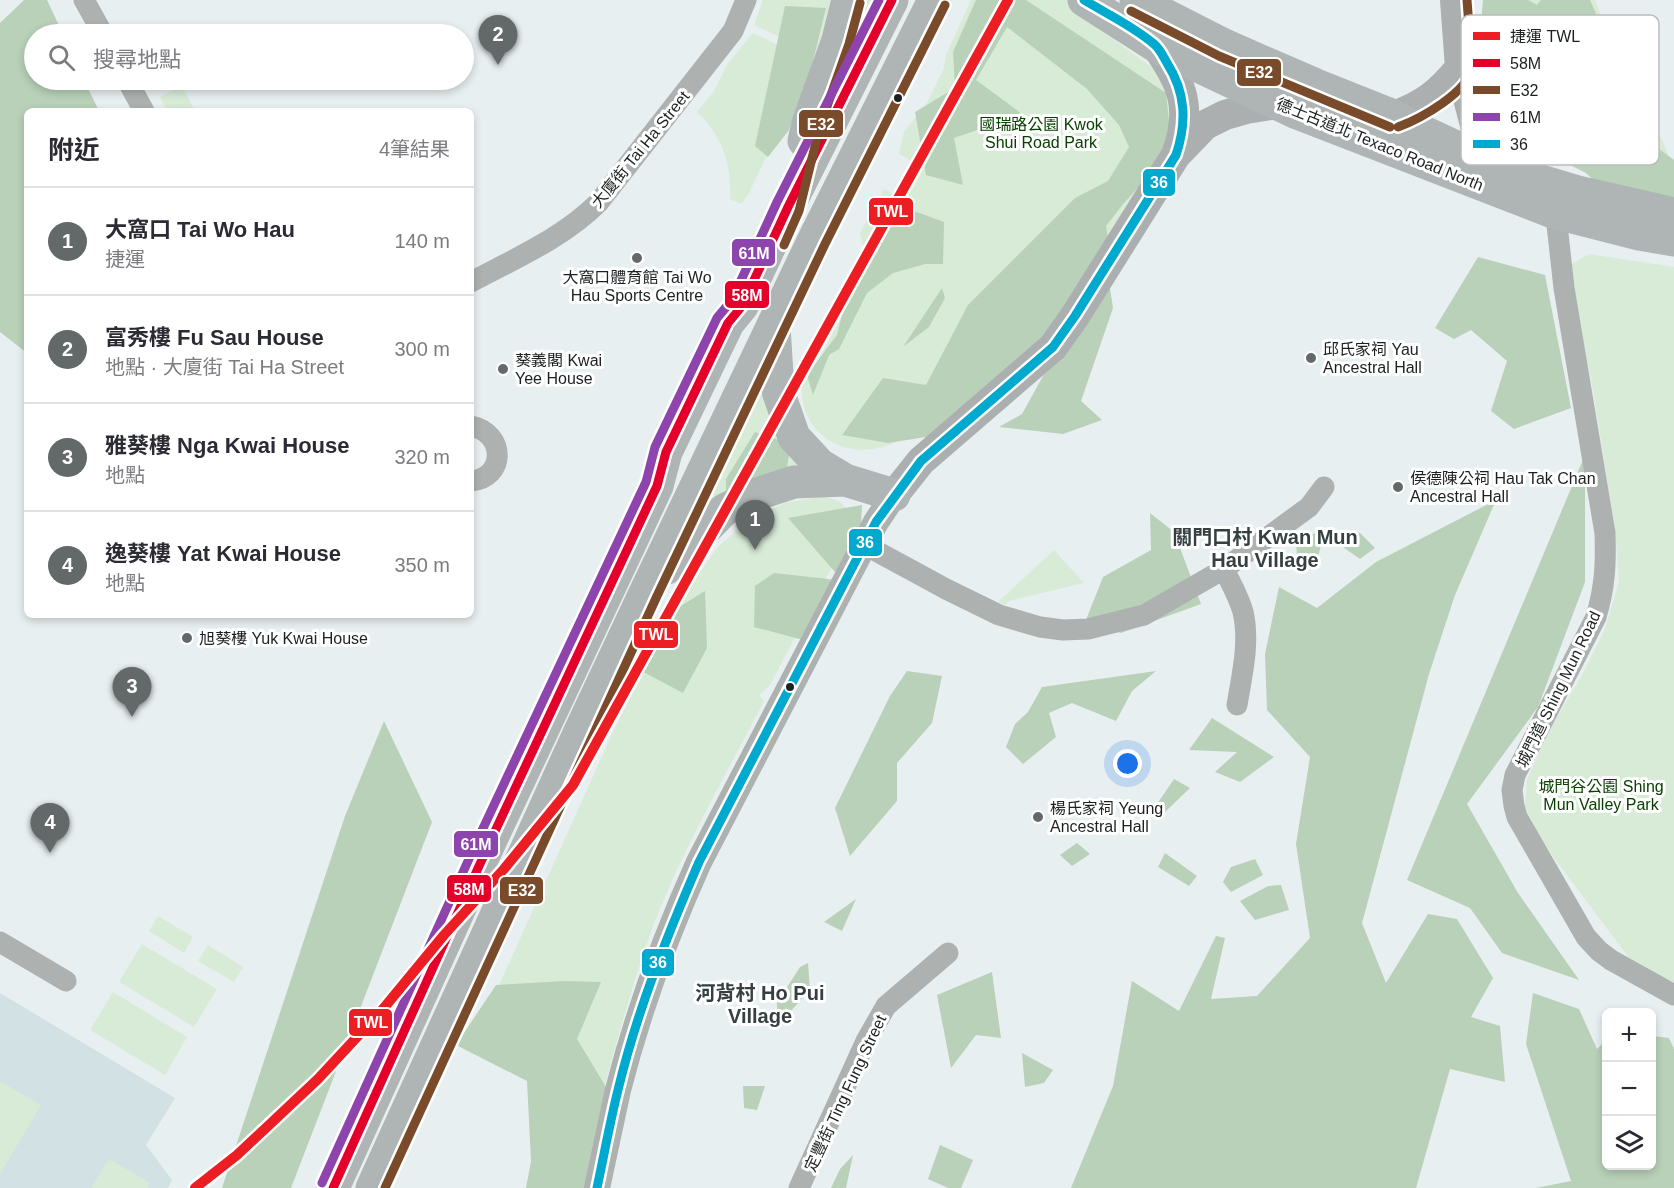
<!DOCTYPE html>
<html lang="zh-TW">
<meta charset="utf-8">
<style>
:root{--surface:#fff;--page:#f2f2f3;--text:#2b2b33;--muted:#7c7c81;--line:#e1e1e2;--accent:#636869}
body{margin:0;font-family:Arial,"Noto Sans TC",sans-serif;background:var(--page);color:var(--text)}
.controls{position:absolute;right:18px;bottom:18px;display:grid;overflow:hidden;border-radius:9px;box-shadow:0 3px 9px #0003}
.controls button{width:54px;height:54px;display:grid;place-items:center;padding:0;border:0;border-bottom:2px solid var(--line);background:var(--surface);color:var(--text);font:30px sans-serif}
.you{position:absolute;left:1128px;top:764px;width:21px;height:21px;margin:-15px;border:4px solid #fff;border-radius:50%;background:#1a73e8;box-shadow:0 0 0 9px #1a73e833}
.badge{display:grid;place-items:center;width:39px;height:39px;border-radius:50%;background:var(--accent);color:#fff;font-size:20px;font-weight:700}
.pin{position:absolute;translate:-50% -50px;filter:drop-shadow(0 2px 3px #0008)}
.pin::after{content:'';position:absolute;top:32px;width:21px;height:18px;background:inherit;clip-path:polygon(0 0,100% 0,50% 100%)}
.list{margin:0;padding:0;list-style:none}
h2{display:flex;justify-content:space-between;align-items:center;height:78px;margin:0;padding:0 24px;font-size:26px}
h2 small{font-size:20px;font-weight:400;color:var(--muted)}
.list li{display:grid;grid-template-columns:39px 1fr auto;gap:18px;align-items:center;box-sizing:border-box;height:108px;padding:0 24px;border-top:2px solid var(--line)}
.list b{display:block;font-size:22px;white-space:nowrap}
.list p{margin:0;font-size:20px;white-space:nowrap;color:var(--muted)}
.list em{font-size:20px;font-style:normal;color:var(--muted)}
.icon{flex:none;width:33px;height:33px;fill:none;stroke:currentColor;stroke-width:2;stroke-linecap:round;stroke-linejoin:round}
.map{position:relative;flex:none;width:1674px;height:1188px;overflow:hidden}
.search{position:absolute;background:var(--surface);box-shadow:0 3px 9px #0003;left:24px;top:24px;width:450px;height:66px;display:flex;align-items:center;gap:15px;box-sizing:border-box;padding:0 21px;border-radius:33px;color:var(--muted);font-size:22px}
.panel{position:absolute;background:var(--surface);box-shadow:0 3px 9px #0003;left:24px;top:108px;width:450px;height:510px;border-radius:9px}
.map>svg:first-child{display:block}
.built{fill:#d2e1e3}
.green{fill:#d7ebd7}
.forest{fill:#b8d1b8}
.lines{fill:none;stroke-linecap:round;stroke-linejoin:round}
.minor{stroke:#adb1b0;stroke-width:21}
.tertiary{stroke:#adb1b0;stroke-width:26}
.secondary{stroke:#acafb0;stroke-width:30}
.primary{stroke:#afb4b4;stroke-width:33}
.bus-1-casing{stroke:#fff;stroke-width:14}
.bus-2-casing{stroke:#fff;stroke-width:14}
.bus-3-casing{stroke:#fff;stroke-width:14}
.bus-4-casing{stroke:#fff;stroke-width:14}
.bus-1{stroke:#e4002b;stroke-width:9}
.bus-2{stroke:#7a4b2a;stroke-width:9}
.bus-3{stroke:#8e44ad;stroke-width:9}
.bus-4{stroke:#00a9ce;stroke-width:9}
.metro-1-casing{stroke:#fff;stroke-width:15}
.metro-1{stroke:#ed1d24;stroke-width:10}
.bus-dot{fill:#1c2021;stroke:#fff;stroke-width:2}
.poi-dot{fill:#636869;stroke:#fff;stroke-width:2}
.labels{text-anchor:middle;stroke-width:6;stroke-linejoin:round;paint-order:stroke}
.park-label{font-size:16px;fill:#084100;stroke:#fff}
.street-label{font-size:16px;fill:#1c2021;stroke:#fff}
.poi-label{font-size:16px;fill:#1c2021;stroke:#fff;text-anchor:start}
.quarter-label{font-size:20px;font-weight:bold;fill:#364041;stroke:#fff}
.key{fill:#fff;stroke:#bbbcbc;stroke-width:1.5}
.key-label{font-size:16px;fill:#1c2021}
.line-badge{stroke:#fff;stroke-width:2}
.badge-label{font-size:16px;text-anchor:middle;font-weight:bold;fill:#fff}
</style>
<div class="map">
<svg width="1674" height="1188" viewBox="0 0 1674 1188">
<rect width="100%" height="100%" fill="#e8eff0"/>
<path class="built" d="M0,993L175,1098L146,1145L172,1180L168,1188H0Z"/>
<path class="green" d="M763,0H873L842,66L754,25Z
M971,0H1106L1092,23L1154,69L1162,78L1176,125L1088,276L909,435C844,477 778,422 810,355L818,359L857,289L859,260L864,250L860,233L884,189L902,199L919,165L899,154L904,132L927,103L944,68L946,55Z
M1483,0H1595L1635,104L1609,114L1616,131L1642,122L1650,141L1661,137L1674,169L1525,127C1519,122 1512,119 1508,111C1497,90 1499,52 1496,28H1486Z
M753,33L799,55L791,106L747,197H746L742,204L730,199C732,166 722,135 697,112L714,91L728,63Z
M182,86L195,111H167L160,97Z
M1589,254L1674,267V985L1629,958L1554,858L1537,832L1525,807L1527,780L1546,736L1582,675L1604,631L1619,582L1615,528L1592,385L1566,267Z
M762,391L800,465L716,499L712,492L756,395Z
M824,496L840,502L848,510L849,535L770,685L759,695L764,701C726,775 683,848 653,926C633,982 617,1039 602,1096L479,1030L612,734L666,626L685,593L717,548L747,521L785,503Z
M1054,550L1084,583L1009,601L1005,605L998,602Z
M158,916L193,937L184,953L149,931Z
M142,944L217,989L194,1027L119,982Z
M208,945L243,967L234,982L198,961Z
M113,992L187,1037L165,1075L90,1030Z
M1,1082L41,1105L0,1174V1083Z
M109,1159L150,1183L147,1188H91Z"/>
<path class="forest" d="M24,0H47L63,34H34V80H84L99,111H27V353L0,332V23Z
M976,0H1026L1166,93L1170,131L1164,159L1124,203L1106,226L1109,245L1034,374L944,434L888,443L842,435L883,378L926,385L968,305L1075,198L1108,181L1129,147L1119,125L1087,89L1007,27L976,80L1030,120H1006L954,138L963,185L926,175L915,112L955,88L953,52Z
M1483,0H1528L1537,5L1541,0H1590L1624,76L1602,83L1546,36L1544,58L1530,89L1554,124L1581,122L1635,131L1674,160V200L1602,188L1586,173L1520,140L1508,76L1478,56Z
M785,6L826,8L812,65L789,130L768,157L755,146Z
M900,206L944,222L943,264H925L893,273L867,293L839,349L829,355L813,395L807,375L837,335L851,278L864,250Z
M1478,257L1545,275L1571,408L1514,429L1491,411L1507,361L1471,330L1454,339L1435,328Z
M1109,282L1113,308L1081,401L1102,420L1063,434L999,427L1022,414L1048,367Z
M942,288L945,298L929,327L903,347Z
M755,432L785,442L790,448L787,469L726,496V479Z
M1585,455V582L1538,707L1467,804L1518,893L1579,980L1502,953L1470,908L1407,880Z
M1496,500L1455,595L1429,674L1362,923L1386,983L1428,914L1457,919L1493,978L1471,1017L1500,1026L1505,1082L1450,1069L1416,1188H1071L1113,1086L1132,981L1179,1011L1216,936L1225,938L1211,999L1257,996L1310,938L1296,844L1310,757L1267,710L1265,654L1279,587L1317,608L1376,562Z
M862,505L860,544L835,572L788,518Z
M1150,513L1174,532L1201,604L1121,633L1086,620L1103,577L1151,550Z
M1325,529L1318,557L1297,556L1296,541Z
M1359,532L1375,548L1360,559L1343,547Z
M774,573L837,580L807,641L754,627L755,586Z
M705,591L707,648L683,693L634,667L658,620Z
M907,671L942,676L932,723L897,763V801L850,856L835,808L890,696Z
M1156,671L1132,691L1116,721L1072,703L1049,713L1056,737L1023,764L1006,747L1015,724L1028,712L1042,687Z
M1212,718L1274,757L1240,782L1215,772L1237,752L1189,750Z
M384,721L432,822L291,1188H222L345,816Z
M1174,779L1190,788L1165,812L1157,804Z
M1077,843L1090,854L1072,866L1060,855Z
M1165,853L1197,876L1189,886L1158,867Z
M1255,859L1263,875L1231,892L1223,882L1231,867Z
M1281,885L1289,910L1255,920L1240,901L1268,886Z
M856,899L842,931L824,922Z
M808,963L810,990L778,1025L777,1003L800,967Z
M992,972L1001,1038L976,1035L951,1068L937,995Z
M565,981L601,982L577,1039L609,1092L588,1188H526L531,1161L527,1081L456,1045L496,985Z
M1533,993L1579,1009L1597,1049L1606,1040V1166H1652V1036L1669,1038L1674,1049V1188H1536L1571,1181L1526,1044Z
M1022,1053L1053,1070L1044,1083L1025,1087Z
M743,1086H765L757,1110L744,1108Z
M940,1145L973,1160L961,1188H948L928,1179Z
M853,1155L846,1188H831L840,1169Z"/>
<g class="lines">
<path class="minor" d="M84,0L103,34
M127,80L144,111
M1553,212L1557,225L1564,288L1605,533C1606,564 1605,587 1596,617L1515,775L1512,790L1514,806L1517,817L1586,937L1599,951L1611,960L1674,995
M471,282C516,258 563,238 599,202L733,31L746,0
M471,426C506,433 506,478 471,481
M865,545L946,589L999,615L1040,627L1063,630L1088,629L1144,615L1224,569L1309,507L1324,487
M1224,569C1230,582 1239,597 1243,612C1250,642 1242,675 1237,705
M0,942L66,981
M799,1188L866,1041L886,1006L948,953"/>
<path class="tertiary" d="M597,1188C604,1155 611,1122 618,1090C638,1012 666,935 699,862L876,522L894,495"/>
<path class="secondary" d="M1455,0L1460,68L1475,125L1507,171
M1156,46C1183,84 1193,109 1176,155
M1394,116C1426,104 1439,93 1460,68
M894,495L921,461L1053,347L1075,316L1176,155L1205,125L1225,115L1246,109L1277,104"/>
<path class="primary" d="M1084,0L1156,46L1295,112L1553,212L1639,234L1674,240
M1136,0L1224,45L1316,85L1394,116L1413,127L1507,171L1578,192L1674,214
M804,141L808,123L838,40L848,0
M774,326L778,391L794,437L820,465L845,480L894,495
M667,568L724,510L757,494L794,482L845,480
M333,1188L489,844L657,486L666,452L728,323L742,306L788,207L892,0
M372,1188L582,727L646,591L814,239L934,0"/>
<defs>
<path id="bus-1" d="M333,1188L489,844L657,486L666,452L728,323L742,306L788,207L892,0"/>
<path id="bus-2" d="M1131,11L1219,56L1390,127
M1398,127C1420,119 1469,92 1472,67L1467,0
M784,245L799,211L820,126L849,44L860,3
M385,1188L657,596L825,244L945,5"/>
<path id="bus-3" d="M322,1183L478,839L646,482L655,447L717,318L732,300L777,202L879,0"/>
<path id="bus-4" d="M597,1188C604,1155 610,1122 618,1090C637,1011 667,936 699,862L876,522L921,461L1053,347L1075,316L1176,155C1187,122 1186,93 1167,63C1163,56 1160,49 1154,44C1133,26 1107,14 1084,0"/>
</defs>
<use href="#bus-1" class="bus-1-casing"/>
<use href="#bus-2" class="bus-2-casing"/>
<use href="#bus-3" class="bus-3-casing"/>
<use href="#bus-4" class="bus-4-casing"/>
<use href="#bus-1" class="bus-1"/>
<use href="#bus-2" class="bus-2"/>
<use href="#bus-3" class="bus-3"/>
<use href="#bus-4" class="bus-4"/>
<defs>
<path id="metro-1" d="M195,1188L237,1155L318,1079L383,1009L444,935L504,869L573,785L1008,0"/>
</defs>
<use href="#metro-1" class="metro-1-casing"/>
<use href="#metro-1" class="metro-1"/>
</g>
<g class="bus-dot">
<circle cx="898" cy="98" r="5"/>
<circle cx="790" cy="687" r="5"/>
</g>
<g class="poi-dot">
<circle cx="637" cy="258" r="6"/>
<circle cx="1311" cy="358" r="6"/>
<circle cx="503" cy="369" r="6"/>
<circle cx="1398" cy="487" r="6"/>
<circle cx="187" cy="638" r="6"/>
<circle cx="1038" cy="817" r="6"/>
</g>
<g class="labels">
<g class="park-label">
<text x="1041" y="130">國瑞路公園 Kwok<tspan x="1041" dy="18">Shui Road Park</tspan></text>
<text x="1601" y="792">城門谷公園 Shing<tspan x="1601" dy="18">Mun Valley Park</tspan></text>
</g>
<g class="street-label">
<text transform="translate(1380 144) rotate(22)" y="6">德士古道北 Texaco Road North</text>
<text transform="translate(640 149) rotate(-51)" y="6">大廈街 Tai Ha Street</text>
<text transform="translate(1558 689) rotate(-64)" y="6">城門道 Shing Mun Road</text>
<text transform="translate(845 1093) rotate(-65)" y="6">定豐街 Ting Fung Street</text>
</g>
<g class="poi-label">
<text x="637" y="283" text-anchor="middle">大窩口體育館 Tai Wo<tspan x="637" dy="18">Hau Sports Centre</tspan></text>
<text x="1323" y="355">邱氏家祠 Yau<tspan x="1323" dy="18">Ancestral Hall</tspan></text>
<text x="515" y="366">葵義閣 Kwai<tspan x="515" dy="18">Yee House</tspan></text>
<text x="1410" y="484">侯德陳公祠 Hau Tak Chan<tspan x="1410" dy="18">Ancestral Hall</tspan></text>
<text x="199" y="644">旭葵樓 Yuk Kwai House</text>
<text x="1050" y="814">楊氏家祠 Yeung<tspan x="1050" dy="18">Ancestral Hall</tspan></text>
</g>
<g class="quarter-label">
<text x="1265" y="544">關門口村 Kwan Mun<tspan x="1265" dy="23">Hau Village</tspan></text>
<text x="760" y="1000">河背村 Ho Pui<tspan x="760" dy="23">Village</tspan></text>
</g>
</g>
<rect x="1461" y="15" width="198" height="150" rx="9" class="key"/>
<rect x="1473" y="32" width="27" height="8" fill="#ed1d24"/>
<rect x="1473" y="59" width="27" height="8" fill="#e4002b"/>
<rect x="1473" y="86" width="27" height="8" fill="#7a4b2a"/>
<rect x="1473" y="113" width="27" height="8" fill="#8e44ad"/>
<rect x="1473" y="140" width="27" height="8" fill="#00a9ce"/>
<g class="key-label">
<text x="1510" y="42">捷運 TWL</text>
<text x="1510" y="69">58M</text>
<text x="1510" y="96">E32</text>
<text x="1510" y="123">61M</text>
<text x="1510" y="150">36</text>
</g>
<g class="line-badge">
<rect x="1236" y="58" width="46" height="29" rx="6" fill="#7a4b2a"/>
<rect x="798" y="109" width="46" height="29" rx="6" fill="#7a4b2a"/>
<rect x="1142" y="168" width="34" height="29" rx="6" fill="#00a9ce"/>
<rect x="868" y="197" width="46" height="29" rx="6" fill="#ed1d24"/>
<rect x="731" y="238" width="45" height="29" rx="6" fill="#8e44ad"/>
<rect x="724" y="280" width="46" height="29" rx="6" fill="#e4002b"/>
<rect x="848" y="528" width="35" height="29" rx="6" fill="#00a9ce"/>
<rect x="633" y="620" width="46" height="29" rx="6" fill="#ed1d24"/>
<rect x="453" y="830" width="46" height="28" rx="6" fill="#8e44ad"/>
<rect x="446" y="874" width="46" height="29" rx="6" fill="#e4002b"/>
<rect x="499" y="876" width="45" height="29" rx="6" fill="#7a4b2a"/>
<rect x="641" y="948" width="34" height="29" rx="6" fill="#00a9ce"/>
<rect x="348" y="1008" width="45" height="29" rx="6" fill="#ed1d24"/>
</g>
<g class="badge-label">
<text x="1259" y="78">E32</text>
<text x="821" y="130">E32</text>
<text x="1159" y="188">36</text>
<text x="891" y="217">TWL</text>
<text x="754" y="259">61M</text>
<text x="747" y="301">58M</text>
<text x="865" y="548">36</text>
<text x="656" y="640">TWL</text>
<text x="476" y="850">61M</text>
<text x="469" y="895">58M</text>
<text x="522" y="896">E32</text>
<text x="658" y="968">36</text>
<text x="371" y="1028">TWL</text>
</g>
</svg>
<div class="controls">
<button>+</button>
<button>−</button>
<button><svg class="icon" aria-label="layers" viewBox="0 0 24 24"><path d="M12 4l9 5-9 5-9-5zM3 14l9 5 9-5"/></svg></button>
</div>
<div class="you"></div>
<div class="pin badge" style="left:755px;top:550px">1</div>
<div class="pin badge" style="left:498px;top:65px">2</div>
<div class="pin badge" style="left:132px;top:717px">3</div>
<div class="pin badge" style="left:50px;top:853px">4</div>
<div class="search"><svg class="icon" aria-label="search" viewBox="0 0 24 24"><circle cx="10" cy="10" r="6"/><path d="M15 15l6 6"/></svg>搜尋地點</div>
<section class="panel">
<h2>附近<small>4筆結果</small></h2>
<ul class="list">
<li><span class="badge">1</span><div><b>大窩口 Tai Wo Hau</b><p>捷運</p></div><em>140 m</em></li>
<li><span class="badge">2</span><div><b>富秀樓 Fu Sau House</b><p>地點 · 大廈街 Tai Ha Street</p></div><em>300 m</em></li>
<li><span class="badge">3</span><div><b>雅葵樓 Nga Kwai House</b><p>地點</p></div><em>320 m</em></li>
<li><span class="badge">4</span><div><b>逸葵樓 Yat Kwai House</b><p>地點</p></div><em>350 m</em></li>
</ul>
</section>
</div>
